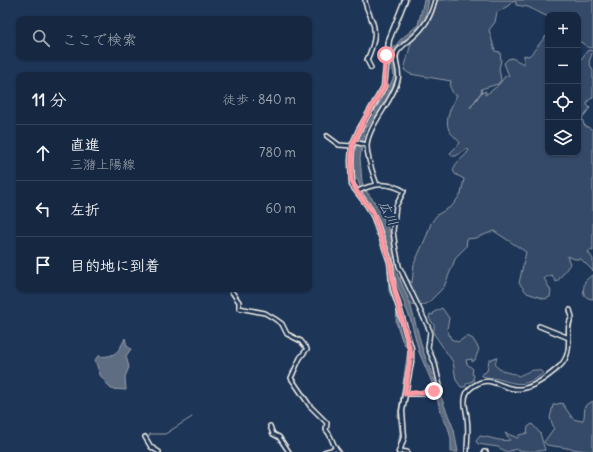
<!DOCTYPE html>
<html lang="ja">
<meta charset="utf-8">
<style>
:root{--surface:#162841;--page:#23344c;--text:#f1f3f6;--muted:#9ea6b1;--line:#35445a}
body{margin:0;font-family:Delius,"Klee One",sans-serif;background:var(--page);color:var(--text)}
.controls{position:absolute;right:12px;top:12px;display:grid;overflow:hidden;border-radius:8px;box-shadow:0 1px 3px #0004}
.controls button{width:36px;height:36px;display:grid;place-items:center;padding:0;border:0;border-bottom:1px solid var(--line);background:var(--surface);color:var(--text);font:20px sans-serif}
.stop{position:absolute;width:12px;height:12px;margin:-9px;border:3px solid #ff9aa2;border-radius:50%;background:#fff}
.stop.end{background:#ff9aa2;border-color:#fff;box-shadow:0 1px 4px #0008}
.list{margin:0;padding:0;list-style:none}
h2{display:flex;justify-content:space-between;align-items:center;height:52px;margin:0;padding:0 16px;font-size:17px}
h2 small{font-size:13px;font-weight:400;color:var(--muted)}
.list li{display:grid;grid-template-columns:26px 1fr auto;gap:12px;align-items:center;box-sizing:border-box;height:56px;padding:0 16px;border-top:1px solid var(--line)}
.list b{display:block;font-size:15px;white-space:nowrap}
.list p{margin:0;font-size:13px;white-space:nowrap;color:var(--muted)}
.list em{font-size:13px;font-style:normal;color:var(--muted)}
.icon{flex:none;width:22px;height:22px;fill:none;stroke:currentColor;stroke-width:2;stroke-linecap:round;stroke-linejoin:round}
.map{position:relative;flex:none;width:593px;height:452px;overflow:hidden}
.search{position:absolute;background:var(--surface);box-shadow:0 1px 3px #0004;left:16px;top:16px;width:296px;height:44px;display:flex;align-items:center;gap:10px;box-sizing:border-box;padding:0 14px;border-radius:8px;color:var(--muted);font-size:15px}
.panel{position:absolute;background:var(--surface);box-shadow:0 1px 3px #0004;left:16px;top:72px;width:296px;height:220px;border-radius:8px}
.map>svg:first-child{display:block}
.green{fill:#354a67;stroke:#949ea8}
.water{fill:#5e6d82;stroke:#9aa2ab}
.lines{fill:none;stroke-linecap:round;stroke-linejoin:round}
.stream{stroke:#9aa2ab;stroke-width:1}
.minor-casing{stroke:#f4f1e8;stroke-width:6}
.major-casing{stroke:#f4f1e8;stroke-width:7}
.minor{stroke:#1d3557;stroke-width:3}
.major{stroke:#1d3557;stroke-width:4}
.route{stroke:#ff9aa2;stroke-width:5}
.labels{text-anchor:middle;stroke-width:4;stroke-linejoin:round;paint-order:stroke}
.water-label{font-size:13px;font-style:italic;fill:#c0c3c4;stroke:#1d3557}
</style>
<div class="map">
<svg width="593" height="452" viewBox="0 0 593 452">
<rect width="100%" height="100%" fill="#1d3557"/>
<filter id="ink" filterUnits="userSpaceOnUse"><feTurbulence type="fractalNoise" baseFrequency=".025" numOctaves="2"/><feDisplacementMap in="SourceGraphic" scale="8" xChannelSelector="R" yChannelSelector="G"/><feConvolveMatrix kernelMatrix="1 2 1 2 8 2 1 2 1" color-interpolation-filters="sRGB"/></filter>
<g filter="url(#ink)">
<path class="green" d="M437,0H593V48L587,47L581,42L578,43V15H548V17L528,7L516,5V2L513,1L508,6L497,12L495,22L489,30L495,51L500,52L501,60L499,69L501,80L498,84L481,89L482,91L470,108L481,93L486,91L485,95C494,89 500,85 505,76H509L504,63L508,59L512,58L524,64V55L529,56C536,49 541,41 548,34V153H578V63L588,50L593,51L589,62L593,71V97L588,101L587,105L590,108L582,118L584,125L593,130V251L590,250L588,252L593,259V271L581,259H575L567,256L570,264L557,282L555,281L552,275L544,278L551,291L550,297L545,299L527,293L519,283L526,252L494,231L476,238L467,239L466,247L456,257L444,287L428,303L419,307L412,305L404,293L400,278L403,274L412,283L414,264L427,235L431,223L437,215L452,206L461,194L464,179L455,174L453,170C457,159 464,159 469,150L466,149L456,156H452L450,153L460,143C457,138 453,136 450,132C443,121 452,105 457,95H454L450,87L451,81L410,74L404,70L411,43L429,22Z
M593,274V299C581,298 583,290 585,281Z
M442,308L449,318L447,329L451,339L458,342L467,336L473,339L479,349L475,360L472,362V359L466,360L467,364L473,369L472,374L474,375L473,381L467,383L465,387H461L456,380L453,362L434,334V325L429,318L430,314L433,315L434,312Z
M497,357L495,365C500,371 508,373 516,374L518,376C527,373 535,366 544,373C518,393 512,379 485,377L481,375L487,371L489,360Z
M593,401V452L547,445L544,442L554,428L550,418L553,405L562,403L573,419L582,421L584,418L585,406Z
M532,424L540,433L545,450C536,452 525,452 516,449L507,452L498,447L478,444L476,441L480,436C491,437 499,442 510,440L505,433L518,438L519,435L527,433L528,427Z"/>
<path class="water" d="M424,0H429L426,15L428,19L417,32L399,44L391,56V61L398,72L397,76L387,101L367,128L363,140L360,158L362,182L367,192L381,210L391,236L396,257L393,258L396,271L410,303L423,351L454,430L458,452H451V439L448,427L443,419L433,385L419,352L411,321L398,287L378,219L354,184L355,183L357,187L360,188L358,180L352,177L353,154L362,128L367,125L376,112L374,111L387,92L394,76L393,70L387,62L388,55L401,39L418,25Z
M388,271L391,292L398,308V323L403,339L409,345L410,352L399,416L401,434L397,452L400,433L398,416L408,350L402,340L396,322L397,308L389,291Z
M125,338L127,346L131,349L126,356L129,367L125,377L126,390L111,389L100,375L95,360L98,356C114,358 119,352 125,338Z"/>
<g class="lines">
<path class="stream" d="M351,189L368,211
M370,214L376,235
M149,436L150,434H165L192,417"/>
<defs>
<path id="minor" d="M365,0C365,6 369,12 371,18C378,33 373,46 367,60L371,68
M327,136L339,145L352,146
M354,142L367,145
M377,185C373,173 367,159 367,146C367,127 393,101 398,80C401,70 392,59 398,51C402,46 407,42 412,38C425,27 431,16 435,0
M357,192C372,183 389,182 404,191L396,206L393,231L395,245L399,266L430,331L428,348L435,364L440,386L438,390L421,394H405
M232,292L239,302V308L265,313L275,319L282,324L287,334L301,341L307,349L300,358L291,378L310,406L327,423L326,430C333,437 332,446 339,452
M539,326L569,338
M270,426L273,434L279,437L289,452
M145,437L151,447L159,452
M400,451L407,452
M324,452L335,449
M467,452C467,441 469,429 467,418C467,412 464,406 465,400C465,395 468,390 472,387C492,372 500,391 521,389C535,387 550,375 560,366C576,350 563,329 572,317L570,310
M484,452H486"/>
<path id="major" d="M399,452L404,437L402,411L411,362V348L393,288L390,262L375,219L368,206L352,185L351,161L352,146L359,130L384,87L389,40L405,0"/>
</defs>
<use href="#minor" class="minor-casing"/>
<use href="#major" class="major-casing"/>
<use href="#minor" class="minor"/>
<use href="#major" class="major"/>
</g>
</g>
<g class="lines" filter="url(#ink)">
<path class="route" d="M386,55L384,87L363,122L352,146L351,180L357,192L372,211L390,262L394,288L411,354L405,394L434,391"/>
</g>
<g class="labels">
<g class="water-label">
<text transform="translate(389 213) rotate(64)" y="5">広川</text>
</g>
</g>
</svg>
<div class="controls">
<button>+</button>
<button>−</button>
<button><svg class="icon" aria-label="locate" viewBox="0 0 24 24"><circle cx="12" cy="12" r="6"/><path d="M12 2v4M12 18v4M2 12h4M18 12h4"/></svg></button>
<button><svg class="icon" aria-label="layers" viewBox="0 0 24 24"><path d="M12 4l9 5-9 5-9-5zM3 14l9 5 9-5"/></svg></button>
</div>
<div class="stop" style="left:386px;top:55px"></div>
<div class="stop end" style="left:434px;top:391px"></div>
<div class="search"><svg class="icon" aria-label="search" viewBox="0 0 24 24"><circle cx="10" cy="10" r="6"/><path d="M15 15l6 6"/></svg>ここで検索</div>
<section class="panel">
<h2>11 分<small>徒歩 · 840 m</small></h2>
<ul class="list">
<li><svg class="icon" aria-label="ahead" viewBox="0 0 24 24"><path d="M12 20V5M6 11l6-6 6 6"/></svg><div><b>直進</b><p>三潴上陽線</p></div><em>780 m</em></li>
<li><svg class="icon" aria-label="left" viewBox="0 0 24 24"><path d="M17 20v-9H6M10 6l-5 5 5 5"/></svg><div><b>左折</b></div><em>60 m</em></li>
<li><svg class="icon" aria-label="arrive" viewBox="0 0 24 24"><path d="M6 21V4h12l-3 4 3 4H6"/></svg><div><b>目的地に到着</b></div></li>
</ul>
</section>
</div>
